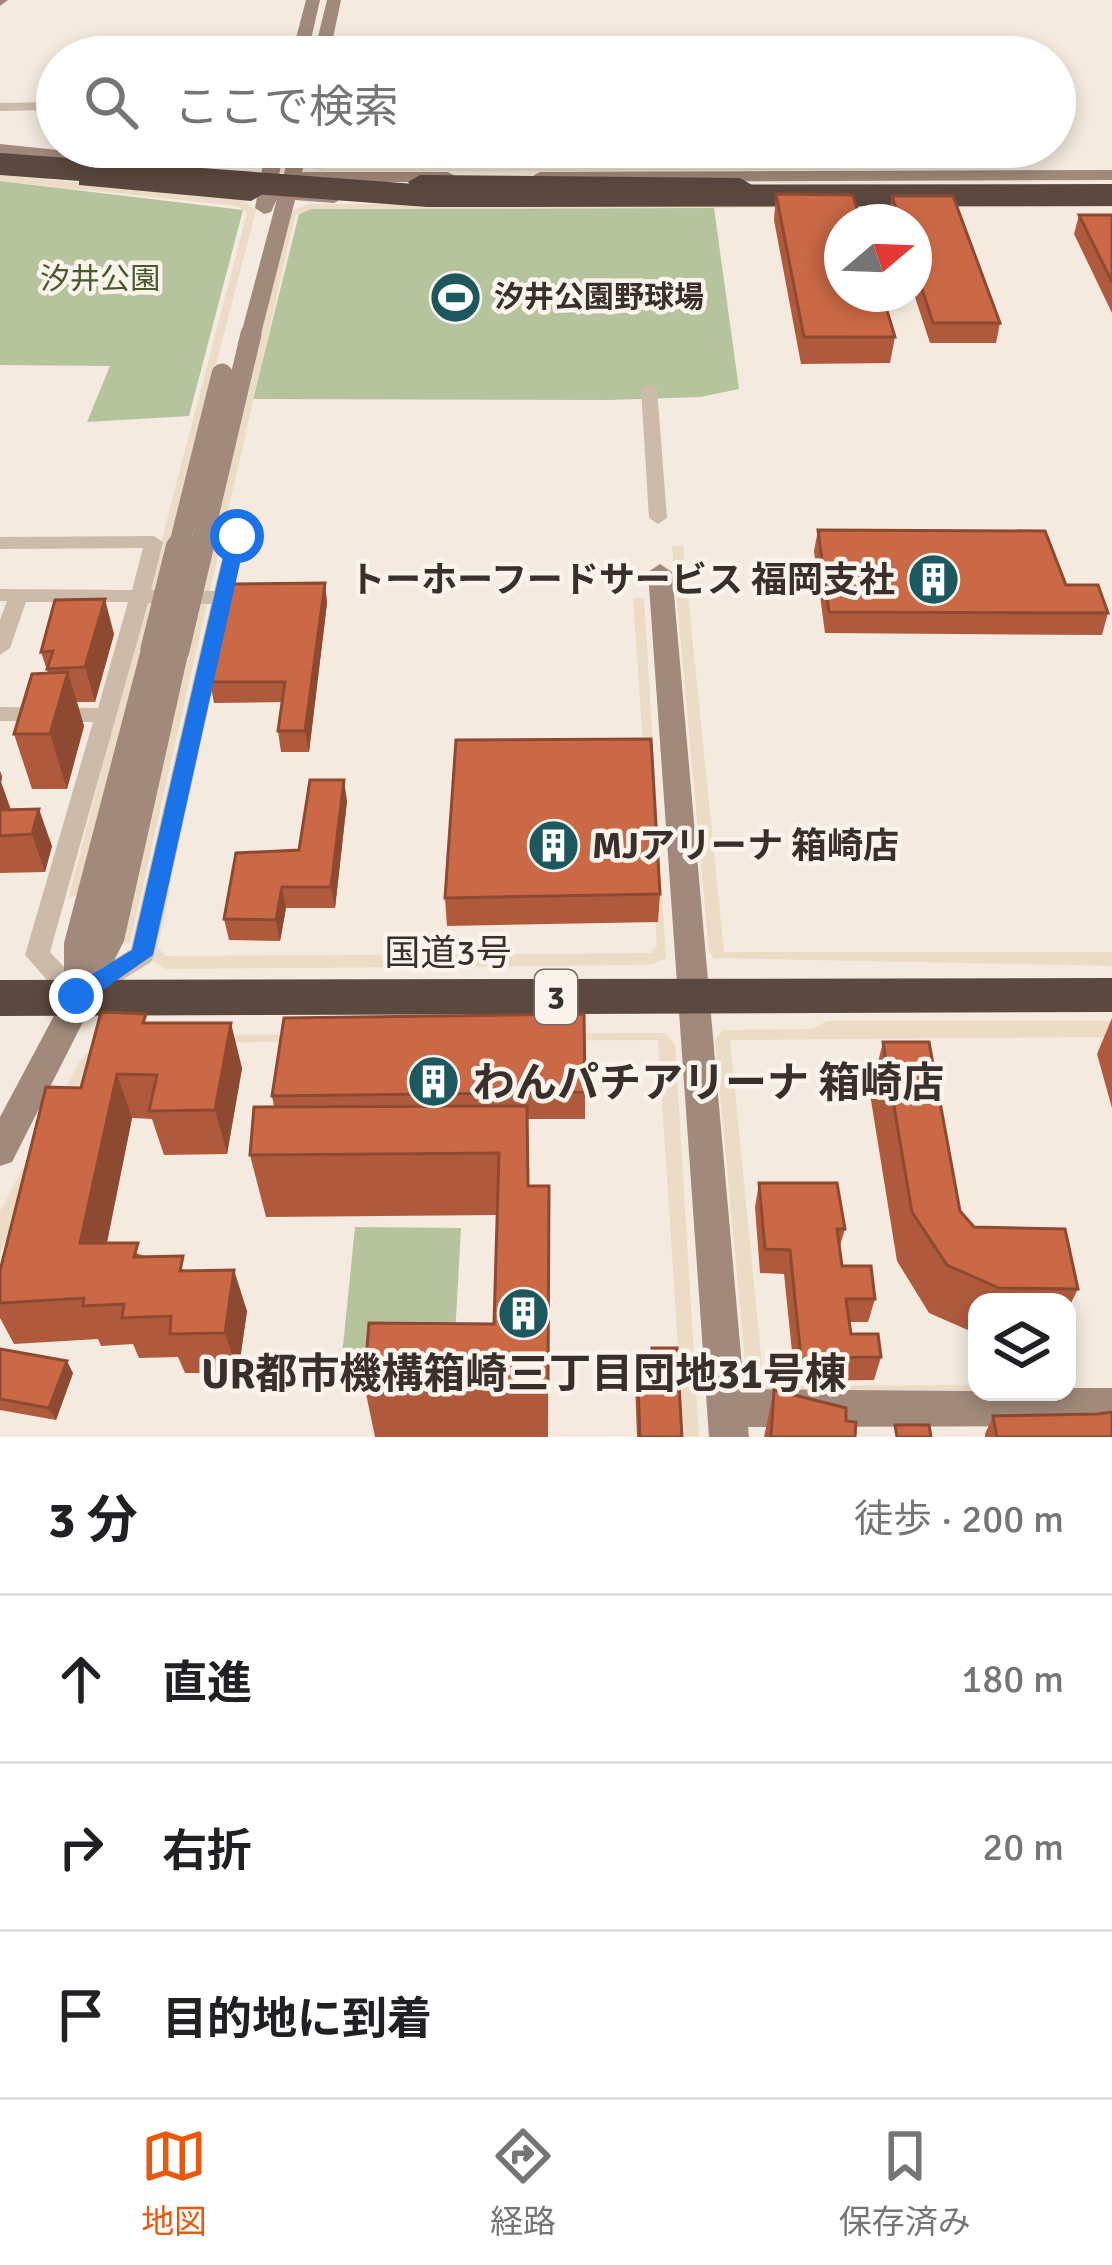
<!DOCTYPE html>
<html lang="ja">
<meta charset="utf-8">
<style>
:root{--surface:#fff;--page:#f2f2f2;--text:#202124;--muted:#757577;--line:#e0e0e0;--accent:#ea580c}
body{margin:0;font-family:Signika,"Noto Sans JP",sans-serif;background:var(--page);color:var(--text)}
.controls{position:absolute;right:36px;bottom:36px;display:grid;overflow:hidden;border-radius:24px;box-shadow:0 6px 18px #0003}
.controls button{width:108px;height:108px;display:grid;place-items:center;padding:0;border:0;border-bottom:3px solid var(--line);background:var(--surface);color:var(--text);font:60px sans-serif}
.compass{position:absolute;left:824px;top:204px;width:108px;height:108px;border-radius:50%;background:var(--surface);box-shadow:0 6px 18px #0003;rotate:71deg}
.stop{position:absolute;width:36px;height:36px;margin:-27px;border:9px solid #1a73e8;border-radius:50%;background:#fff}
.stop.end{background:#1a73e8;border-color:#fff;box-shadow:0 3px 12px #0008}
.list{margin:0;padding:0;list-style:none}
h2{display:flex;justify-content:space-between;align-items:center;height:156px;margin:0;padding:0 48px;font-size:51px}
h2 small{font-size:39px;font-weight:400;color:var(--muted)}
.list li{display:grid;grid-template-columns:78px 1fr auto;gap:36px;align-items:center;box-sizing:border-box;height:168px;padding:0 48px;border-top:3px solid var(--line)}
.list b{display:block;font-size:45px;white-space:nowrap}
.list em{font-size:39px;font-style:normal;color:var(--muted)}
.icon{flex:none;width:66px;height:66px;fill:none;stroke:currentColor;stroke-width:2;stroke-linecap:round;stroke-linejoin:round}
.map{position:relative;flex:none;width:1112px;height:1437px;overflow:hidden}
.search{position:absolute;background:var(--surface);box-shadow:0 6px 18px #0003;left:36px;right:36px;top:36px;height:132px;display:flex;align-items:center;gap:30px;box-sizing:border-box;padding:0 42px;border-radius:66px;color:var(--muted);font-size:45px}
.sheet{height:660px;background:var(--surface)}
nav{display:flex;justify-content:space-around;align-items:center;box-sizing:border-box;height:168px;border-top:3px solid var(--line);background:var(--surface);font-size:33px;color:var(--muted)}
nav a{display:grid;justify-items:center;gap:6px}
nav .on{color:var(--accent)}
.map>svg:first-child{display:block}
.green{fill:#b6c49e}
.plaza{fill:#ecdcc5}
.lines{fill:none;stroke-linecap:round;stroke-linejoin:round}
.street{fill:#cdbbaa;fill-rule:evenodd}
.secondary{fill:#a18a7b;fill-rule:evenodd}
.highway{fill:#5b4940;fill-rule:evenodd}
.secondary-bridge-far1{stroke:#a18a7b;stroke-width:21}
.secondary-bridge{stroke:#a18a7b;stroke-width:27}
.highway-bridge{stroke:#5b4940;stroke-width:22}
.wall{fill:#af5a3c}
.shaded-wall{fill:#8e4a31}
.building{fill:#cb6946;stroke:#8e4a31;stroke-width:3}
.route{fill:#1a73e8}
.labels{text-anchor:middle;stroke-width:9;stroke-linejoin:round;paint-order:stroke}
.far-park-label{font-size:30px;fill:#485a2c;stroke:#fbf4ec}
.far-poi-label{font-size:30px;font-weight:bold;fill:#3a2f2a;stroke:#fbf4ec;text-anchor:start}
.shield{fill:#fbf4ec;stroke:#746a64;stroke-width:3}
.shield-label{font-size:33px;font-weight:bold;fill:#3a2f2a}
.poi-label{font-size:36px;font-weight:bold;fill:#3a2f2a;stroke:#fbf4ec;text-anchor:end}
.street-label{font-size:36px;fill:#3a2f2a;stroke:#fbf4ec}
.near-poi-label{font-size:42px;font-weight:bold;fill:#3a2f2a;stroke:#fbf4ec;text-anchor:start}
</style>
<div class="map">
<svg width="1112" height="1437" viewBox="0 0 1112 1437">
<rect width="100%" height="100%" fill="#f4eadf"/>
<path class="green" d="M0,181L243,210L189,416L87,422L110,366L0,365Z
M714,208L739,389L700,397L609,400L253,399L299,214L311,209Z
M355,1227L461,1228L454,1354L342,1356Z"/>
<path class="plaza" d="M310,147H320L316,164L326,169H1112L319,171L306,164Z
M0,165L45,179L242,200L256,210L79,894L68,899L247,213L238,206L0,181Z
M1112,202V207L311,209L295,216L130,943L121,944L289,212L309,204Z
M672,546H683L724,952H1112V966L714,958L709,952Z
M633,598H644L666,958L650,965L166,969L151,960L164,891L170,890L158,947L165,956L651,953L657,946Z
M827,1021H1112V1037L730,1040L764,1386L977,1385V1392L753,1390L747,1382L715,1040L723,1030L812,1029Z
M665,1033L675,1045L699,1437H684L658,1040L124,1043L22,1204L0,1253V1211L81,1059L99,1041L120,1035Z"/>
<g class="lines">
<path class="street" d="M57,102V110L0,111V103Z
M649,384L657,389L667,518L658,524L649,518L641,389Z
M237,530L246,536L154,955L151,962L85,1003L76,1006L67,1003L25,955L93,722L0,721V707L98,708L128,602H26L10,648L0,655V620L7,601H0V589L132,590L143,548L0,549V537L154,536L163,542L151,590L214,591L228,536ZM148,603L211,604L131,949L78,982L50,952Z"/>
<path class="secondary" d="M0,0H8L0,6Z
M306,0H320L307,57H291Z
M327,0H341L329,57H313Z
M0,144L154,160L163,165L154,170L0,154Z
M266,147H284L277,188H280L291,147H309L302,172H448L457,177L448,182H300L298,189L334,193L343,198L334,203L295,200L261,334L251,340L241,334L277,199L271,212L264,214L255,208L257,197L229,194L220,189L229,184L259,186Z
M1112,170V180L540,182L531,177L540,172Z
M660,564L672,572L744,1389L1067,1392V1388H1112V1426L748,1427L749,1437H709L648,572Z
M154,640L165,646L176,641L189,650L124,941L12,1162L0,1166V1117L64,997V943L141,649Z"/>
<path class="highway" d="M87,173L251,187L263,194L251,201L79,185V175Z
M420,175L740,178L752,185L740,192L412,187L408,182Z
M1112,978V1012L0,1016V980Z"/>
<path class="secondary-bridge-far1" d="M178,551L222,374
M200,551L251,334"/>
<path class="secondary-bridge" d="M154,649L179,548
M176,650L200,548"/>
<path class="highway-bridge" d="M0,164L428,196L1112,195"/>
</g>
<path class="wall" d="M365,147H386L385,158H366Z
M776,194L895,337L890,363L801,364L774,220Z
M892,196L1000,323L996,343H930L914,294V222H891L889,215Z
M1079,215H1112V313L1074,234Z
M818,530L1066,585L1108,613L1102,635L825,633L814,551Z
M325,583L327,603L309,752H281L278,731L282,702L214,703L210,682Z
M114,634L95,702H77L84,726L67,789H32L14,734L48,673L41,652Z
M0,771L2,777L1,782L11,810L52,846L45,872L0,873Z
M347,801L335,908H286L280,941L229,940L224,919L299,850Z
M660,894L658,922L447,926L445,898Z
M1112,1018V1108L1097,1054Z
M148,1023L242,1068L227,1154L164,1155L152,1119L132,1118L107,1243L188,1271L247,1311L238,1373H185L178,1357L139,1358L133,1344L101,1346L98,1339L14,1344L0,1318V1271L81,1088Z
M883,1042L960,1211L974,1227L1078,1289L1067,1311V1302H977V1334L929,1313L897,1261L870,1094Z
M585,1092V1119H527L528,1186H549L548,1437H375L364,1384L494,1324L497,1215L266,1217L250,1155L274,1107L272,1096Z
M759,1183L845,1229L839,1249L842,1266L875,1299L868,1322H849L851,1334L881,1357L874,1380L795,1381L784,1274L760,1273L755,1207Z
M652,1348L682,1437H637L635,1384L637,1360L651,1361Z
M0,1349L73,1373L56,1420L0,1410Z
M774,1390L846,1421L855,1437H764Z
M1098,1414L1112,1437H985V1434L993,1416Z"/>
<path class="shaded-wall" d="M325,583L327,603L309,752L305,731Z
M105,599L114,634L95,702L85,667Z
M68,672L84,726L67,789L50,734Z
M0,771L2,777L1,782L11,811L0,836Z
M344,780L347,801L335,908L331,887Z
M39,809L52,846L45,872L32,834Z
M282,887L286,908L280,941L276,920Z
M231,1023L242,1068L227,1154L215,1110Z
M117,1074L132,1118L98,1285L80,1243Z
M234,1270L247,1311L238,1373L225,1333Z
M67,1361L73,1373L56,1420L49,1408Z"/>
<path class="building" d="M776,194L853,195L861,222H842V294H882L895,337H804Z
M892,196H953L1000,323H933L914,264V222H900Z
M1079,215H1112V282Z
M818,530L1045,531L1066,585H1098L1108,613L829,612Z
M325,583L305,731H278L285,682H210L232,584Z
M105,599L85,667L47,669L53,651L41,652L55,600Z
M68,672L50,734H14L32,674Z
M651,739L660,894L445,898L456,740Z
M310,780H344L331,887H282L276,920L224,919L236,853L299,850Z
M39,809L32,834L0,836V810Z
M101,1012L146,1014L143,1023H231L215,1110L149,1111L157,1075L117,1074L80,1243H138L134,1257L183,1256L180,1271L234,1270L225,1333L170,1334L171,1316L122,1318L124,1304L83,1306L84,1298L0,1303V1271L46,1087L81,1088Z
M584,1014L585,1092L272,1096L284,1018Z
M883,1042H929L960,1211L974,1227L1065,1229L1078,1289L999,1288L947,1265L912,1212Z
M527,1106L528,1186H549L548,1386L364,1384L369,1323L494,1324L499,1153L250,1155L254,1107Z
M759,1183H837L845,1229H837L842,1266H871L875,1299H846L851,1334H878L881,1357L801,1358L790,1250L765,1249Z
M652,1348H677L682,1437H640L637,1360L653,1361Z
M0,1349L67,1361L49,1408L0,1399Z
M774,1390L846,1408V1421L856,1422L855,1437H771Z
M1112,1412V1437H997L993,1416L1098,1414Z
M895,1425H929L931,1437H897Z"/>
<path class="route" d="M237,530L246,536L153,955L84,1003H68V989L132,950L228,536Z"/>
<defs>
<symbol id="stadium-disc" viewBox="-11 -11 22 22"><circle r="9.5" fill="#1d585e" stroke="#fbf4ec"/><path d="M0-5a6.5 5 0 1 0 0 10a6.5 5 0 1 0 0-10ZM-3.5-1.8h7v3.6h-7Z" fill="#fff"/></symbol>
<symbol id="building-disc" viewBox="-11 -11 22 22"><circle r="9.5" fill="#1d585e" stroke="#fbf4ec"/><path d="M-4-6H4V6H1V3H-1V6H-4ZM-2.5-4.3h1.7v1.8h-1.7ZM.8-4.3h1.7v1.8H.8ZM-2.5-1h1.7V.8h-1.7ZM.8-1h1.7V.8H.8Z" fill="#fff"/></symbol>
</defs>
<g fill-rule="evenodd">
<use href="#stadium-disc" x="426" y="268" width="59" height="59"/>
<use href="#building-disc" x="904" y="550" width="59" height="59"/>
<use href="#building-disc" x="524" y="816" width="59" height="59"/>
<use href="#building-disc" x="404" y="1052" width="59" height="59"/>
<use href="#building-disc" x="494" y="1284" width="59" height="59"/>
</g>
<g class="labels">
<g class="far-park-label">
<text x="100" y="289">汐井公園</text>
</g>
<g class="far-poi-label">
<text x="494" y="307">汐井公園野球場</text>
</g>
<rect class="shield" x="535" y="970" width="42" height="54" rx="9"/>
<g class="shield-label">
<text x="556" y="1009">3</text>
</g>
<g class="poi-label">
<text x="895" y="592">トーホーフードサービス 福岡支社</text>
<text x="592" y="858" text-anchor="start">MJアリーナ 箱崎店</text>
</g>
<g class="street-label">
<text x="448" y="965">国道3号</text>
</g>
<g class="near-poi-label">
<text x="473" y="1097">わんパチアリーナ 箱崎店</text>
<text x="524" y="1388" text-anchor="middle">UR都市機構箱崎三丁目団地31号棟</text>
</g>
</g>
</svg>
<div class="controls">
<button><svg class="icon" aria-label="layers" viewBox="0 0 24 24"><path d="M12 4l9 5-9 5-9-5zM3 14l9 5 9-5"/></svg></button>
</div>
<svg class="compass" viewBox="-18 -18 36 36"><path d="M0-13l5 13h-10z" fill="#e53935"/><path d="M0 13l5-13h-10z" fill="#757577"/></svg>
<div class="stop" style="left:237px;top:536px"></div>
<div class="stop end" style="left:76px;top:996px"></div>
<div class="search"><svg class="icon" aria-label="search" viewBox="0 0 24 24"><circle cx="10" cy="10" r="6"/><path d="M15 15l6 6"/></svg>ここで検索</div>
</div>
<section class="sheet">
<h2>3 分<small>徒歩 · 200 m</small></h2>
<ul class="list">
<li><svg class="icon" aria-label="ahead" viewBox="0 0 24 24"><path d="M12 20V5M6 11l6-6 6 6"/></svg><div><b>直進</b></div><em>180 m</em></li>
<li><svg class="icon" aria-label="right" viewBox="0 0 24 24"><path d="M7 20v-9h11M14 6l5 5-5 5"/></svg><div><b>右折</b></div><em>20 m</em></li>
<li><svg class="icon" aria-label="arrive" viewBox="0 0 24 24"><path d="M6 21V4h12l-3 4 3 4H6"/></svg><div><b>目的地に到着</b></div></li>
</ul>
</section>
<nav>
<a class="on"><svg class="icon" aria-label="map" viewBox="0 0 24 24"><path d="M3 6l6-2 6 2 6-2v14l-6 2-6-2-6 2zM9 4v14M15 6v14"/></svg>地図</a>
<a><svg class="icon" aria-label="directions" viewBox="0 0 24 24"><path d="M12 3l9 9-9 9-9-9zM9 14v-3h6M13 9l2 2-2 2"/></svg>経路</a>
<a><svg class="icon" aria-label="saved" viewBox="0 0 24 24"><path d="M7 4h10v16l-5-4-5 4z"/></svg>保存済み</a>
</nav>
